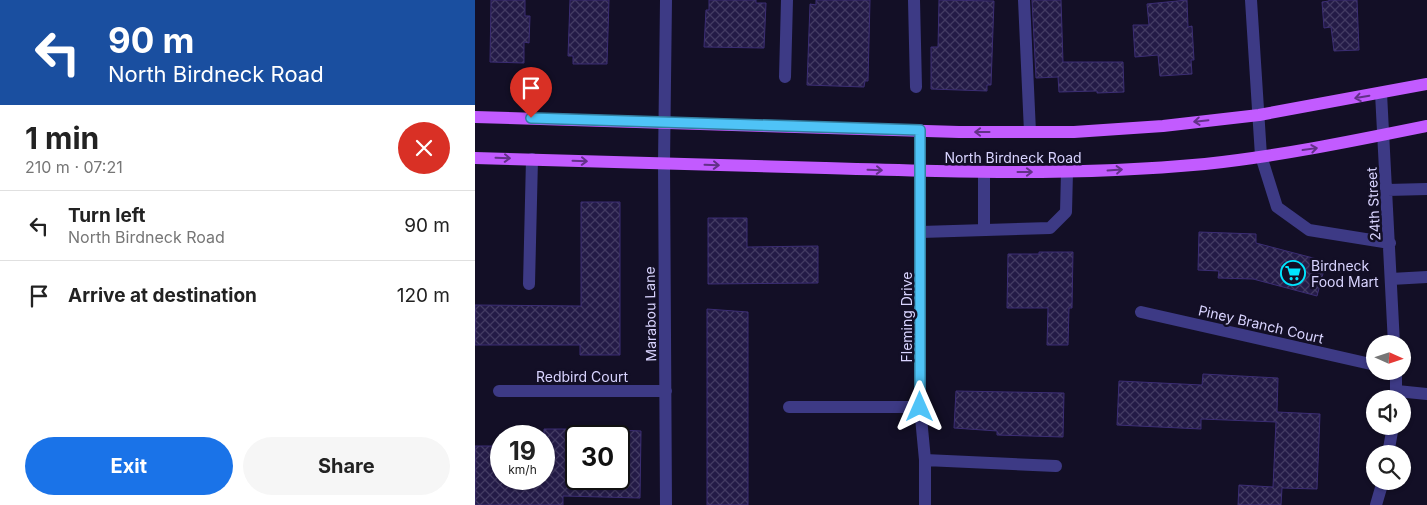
<!DOCTYPE html>
<meta charset="utf-8">
<style>
:root{--surface:#fff;--page:#f6f6f6;--text:#222;--muted:#767676;--line:#e0e0e0;--accent:#1a73e8}
body{margin:0;font-family:Inter,sans-serif;background:var(--page);color:var(--text);height:100vh;display:flex;flex-direction:column;font-size:19px;white-space:nowrap}
*{box-sizing:border-box;margin:0}
p{font-size:16px;color:var(--muted)}
.icon{flex:none;width:28px;height:28px;fill:none;stroke:currentColor;stroke-width:2;stroke-linecap:round;stroke-linejoin:round}
.map{position:relative;flex:1;overflow:hidden}
.details{display:flex;flex-direction:column;background:var(--surface);width:475px}
.details>*{flex:none}
.banner{background:#1a4fa0;color:#fff;overflow:hidden}
.needle{width:32px;rotate:93deg}
.tools{position:absolute;left:891px;top:335px;display:grid;gap:10px}
.tools a{display:grid;place-items:center;width:45px;height:45px;border-radius:50%;background:var(--surface);box-shadow:0 1px 4px #0004;font-size:25px}
.speed{position:absolute;left:15px;top:425px;display:flex;gap:10px;font-size:25px;font-weight:700;text-align:center}
.speed>*{display:grid;place-content:center;width:65px;height:65px;border-radius:50%;background:var(--surface);box-shadow:0 1px 4px #0004;line-height:1}
.speed small{font-size:12px;font-weight:400}
.speed .limit{border:2px solid #111;border-radius:8px;background:#fff;color:#111}
.pin{position:absolute;display:grid;place-items:center;width:42px;height:42px;color:#fff;margin:-51px -21px;border-radius:50% 50% 50% 0;rotate:-45deg;box-shadow:0 0 5px #0007}
.pin .icon{rotate:45deg}
.me{position:absolute;width:55px;margin:-28px;rotate:0deg;stroke-linejoin:round;filter:drop-shadow(0 0 4px #0008)}
.turn{display:flex;align-items:center;gap:18px;height:105px;padding:0 25px;font-size:22px}
.turn .icon{width:65px;height:65px;stroke-width:2.5}
.turn b{display:block;font-size:35px;line-height:42px}
.round{display:grid;place-items:center;flex:none;width:52px;height:52px;border-radius:26px;background:var(--page)}
.overview{display:flex;align-items:center;justify-content:space-between;height:85px;padding:0 25px}
h1{font-size:30px;font-weight:700;line-height:38px}
.button{display:flex;gap:10px;margin-top:auto;padding:10px 25px}
.button a{flex:1;height:58px;border-radius:30px;background:var(--accent);color:#fff;font-size:20px;font-weight:700;line-height:58px;text-align:center}
.button a+a{background:var(--page);color:var(--text)}
ul{padding:0;list-style:none}
li{display:flex;align-items:center;gap:15px;height:70px;padding:0 25px;border-top:1px solid var(--line)}
li div{flex:1}
li b{display:block;font-size:19px}
li em{font-style:normal}
main{display:flex;flex:1;min-height:0}
.map>svg:first-child{display:block}
</style>
<main>
<section class="details">
<div class="banner">
<div class="turn"><svg class="icon" aria-label="left" viewBox="0 0 24 24"><path d="M17 20v-9H6M10 6l-5 5 5 5"/></svg><div><b>90 m</b>North Birdneck Road</div></div>
</div>
<div class="overview"><div><h1>1 min</h1><p>210 m · 07:21</p></div><a class="round" style="background:#d93025;color:#fff"><svg class="icon" aria-label="close" viewBox="0 0 24 24"><path d="M6 6l12 12M18 6L6 18"/></svg></a></div>
<ul>
<li><svg class="icon" aria-label="left" viewBox="0 0 24 24"><path d="M17 20v-9H6M10 6l-5 5 5 5"/></svg><div><b>Turn left</b><p>North Birdneck Road</p></div><em>90 m</em></li>
<li><svg class="icon" aria-label="arrive" viewBox="0 0 24 24"><path d="M6 21V4h12l-3 4 3 4H6"/></svg><div><b>Arrive at destination</b></div><em>120 m</em></li>
</ul>
<div class="button"><a>Exit</a><a>Share</a></div>
</section>
<div class="map">
<svg width="952" height="505" viewBox="0 0 952 505">
<defs>
<pattern id="building-cross-hatch" width="8" height="8" patternUnits="userSpaceOnUse" patternTransform="scale(1.25)"><rect width="8" height="8" fill="#241b47"/><path d="M0 0l8 8M0 8l8-8" fill="none" stroke="#433b63"/></pattern>
</defs>
<rect width="100%" height="100%" fill="#130f26"/>
<path fill="url(#building-cross-hatch)" stroke="#3b2d73" d="M16 0H50V16H55L54 43 49 42V63L15 62Z
M95 0H134L132 64H98V56H93Z
M234 0H281V3H291L289 48 229 47 231 10H234Z
M341 0H395L393 81H390L389 87 332 85 335 4 341 5Z
M464 0 519 1 516 85H512V91L456 89V47H463Z
M557 0H586L588 62H648L649 92 622 93V91L584 92 583 77 561 78Z
M712 0 713 27 717 26 719 60H716L717 74 685 76 683 55 660 57 658 25H674L672 4Z
M854 0H882L884 50 859 51 856 27 849 28 847 2 854 1Z
M106 202H145V355H105V345H0V305L106 306Z
M233 218H272V247L343 246V283L233 284Z
M724 232 781 234V243L842 259 840 263 850 266 842 296 778 279 743 278 744 271 723 270Z
M564 252H598L597 308H594L593 345H572L573 308H532L533 254H564Z
M232 309 273 312V505H232Z
M728 374 803 378 802 412 845 414 842 489 807 488 806 505H763L764 485 798 487 801 422 726 419V429L642 425 644 381 727 385Z
M481 391 589 393 588 437 522 435V431L479 428Z
M69 429H101V479H144V430L166 431 165 498 88 496V505H0V446H26V479H69Z"/>
<g fill="none" stroke-linecap="round" stroke-linejoin="round">
<path stroke="#3d3a85" stroke-width="12" d="M439 0 441 87
M549 0 555 132
M776 0 786 156 802 207 834 230 915 243
M310 77 312 0
M906 93 919 344
M445 130V407L450 460V505
M509 173V230
M912 190 952 189
M446 232 575 228 591 212 592 172
M916 279 952 277
M54 284 57 159
M666 312 900 365
M921 371V399
M24 391H191
M922 391 952 394
M314 407H445
M913 454 918 426
M450 460 581 466
M191 505 189 163 191 0
M901 505 908 481"/>
<path stroke="#c25bff" stroke-width="12" d="M0 117 484 132H599L688 126 784 115 952 84
M0 158C117 161 234 165 350 168 477 172 603 176 730 164 805 156 878 141 952 126"/>
</g>
<defs><path id="oneway-shaft" d="M-6 0H5M1.5-3L5.5 0L1.5 3" fill="none" stroke-width="1.6" stroke-linecap="round" stroke-linejoin="round" transform="scale(1.25)"/></defs>
<g stroke="#623188">
<use href="#oneway-shaft" transform="translate(887 97) rotate(170)"/>
<use href="#oneway-shaft" transform="translate(726 121) rotate(174)"/>
<use href="#oneway-shaft" transform="translate(507 132) rotate(-180)"/>
<use href="#oneway-shaft" transform="translate(835 149) rotate(-8)"/>
<use href="#oneway-shaft" transform="translate(28 158) rotate(2)"/>
<use href="#oneway-shaft" transform="translate(105 161) rotate(2)"/>
<use href="#oneway-shaft" transform="translate(237 165) rotate(2)"/>
<use href="#oneway-shaft" transform="translate(400 170) rotate(2)"/>
<use href="#oneway-shaft" transform="translate(640 170) rotate(-4)"/>
<use href="#oneway-shaft" transform="translate(550 172)"/>
</g>
<g fill="none" stroke-linecap="round" stroke-linejoin="round">
<defs>
<path id="route" d="M56 118 445 130V407"/>
</defs>
<use href="#route" stroke="#337fa1" stroke-width="12"/>
<use href="#route" stroke="#4fc3f7" stroke-width="9"/>
</g>
<defs>
<symbol id="supermarket-ring" viewBox="-11 -11 22 22"><circle r="9.5" fill="#130f26" stroke="#00e5ff" stroke-width="1.5"/><path d="M-6-5.5h2.5l.6 2H6L4.5 2H-2.5L-4.4-4H-6ZM-1.5 3.2a1.3 1.3 0 1 0 .1 0ZM3 3.2a1.3 1.3 0 1 0 .1 0Z" fill="#00e5ff"/></symbol>
</defs>
<g fill-rule="evenodd">
<use href="#supermarket-ring" x="804" y="259" width="28" height="28"/>
</g>
<g text-anchor="middle" dominant-baseline="central" stroke-width="5" stroke-linejoin="round" paint-order="stroke">
<g font-size="14" fill="#d9d4ff" stroke="#130f26">
<text x="538" y="157">North Birdneck Road</text>
<text transform="translate(898 204) rotate(-93)">24th Street</text>
<text transform="translate(175 314) rotate(-91)">Marabou Lane</text>
<text transform="translate(431 317) rotate(-90)">Fleming Drive</text>
<text transform="translate(786 324) rotate(13)">Piney Branch Court</text>
<text x="107" y="376">Redbird Court</text>
</g>
<g font-size="14" fill="#d9d4ff" stroke="#130f26" text-anchor="start">
<text x="836" y="265">Birdneck<tspan x="836" dy="16">Food Mart</tspan></text>
</g>
</g>
</svg>
<div class="tools">
<a><svg class="needle" viewBox="-14 -14 28 28"><path d="M0-13l5 13h-10z" fill="#e53935"/><path d="M0 13l5-13h-10z" fill="#767676"/></svg></a>
<a><svg class="icon" aria-label="sound" viewBox="0 0 24 24"><path d="M4 9h4l5-4v14l-5-4H4zM17 9q2 3 0 6"/></svg></a>
<a><svg class="icon" aria-label="search" viewBox="0 0 24 24"><circle cx="10" cy="10" r="6"/><path d="M15 15l6 6"/></svg></a>
</div>
<div class="speed"><div>19<small>km/h</small></div><div class="limit">30</div></div>
<div class="pin" style="left:56px;top:118px;background:#d93025"><svg class="icon" aria-label="arrive" viewBox="0 0 24 24"><path d="M6 21V4h12l-3 4 3 4H6"/></svg></div>
<svg class="me" style="left:445px;top:407px" viewBox="-20 -20 40 40"><path d="M0-17L14 15 0 8-14 15z" fill="#4fc3f7" stroke="#fff" stroke-width="4"/></svg>
</div>
</main>
